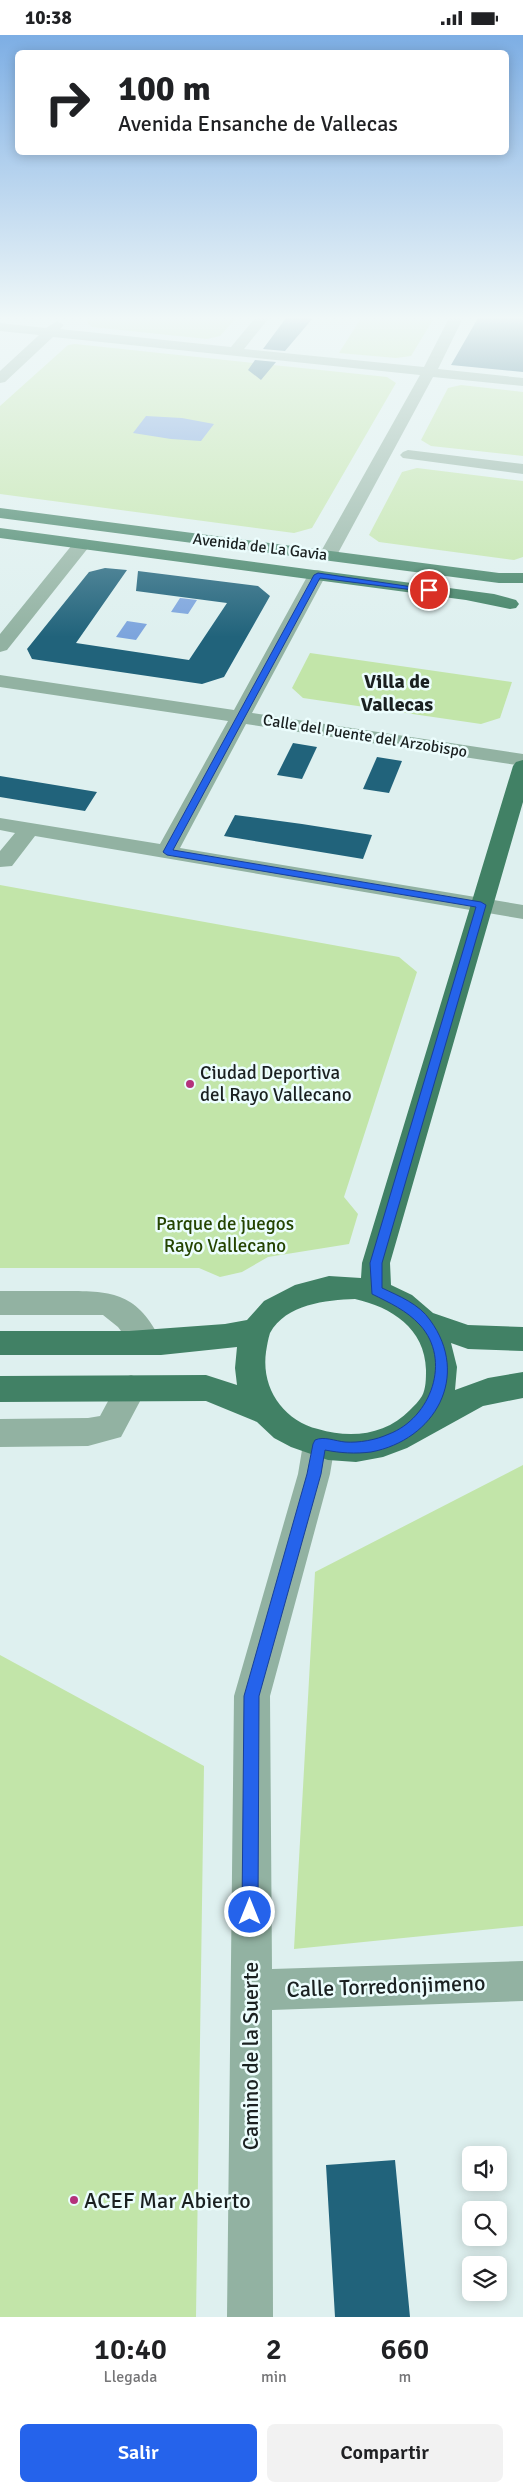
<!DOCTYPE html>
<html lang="es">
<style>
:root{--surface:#fff;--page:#f2f2f2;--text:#202124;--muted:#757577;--accent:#2563eb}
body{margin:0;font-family:Signika,sans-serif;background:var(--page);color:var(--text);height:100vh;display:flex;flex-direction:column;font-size:19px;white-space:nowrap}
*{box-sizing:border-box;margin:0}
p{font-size:16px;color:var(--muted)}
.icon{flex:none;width:28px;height:28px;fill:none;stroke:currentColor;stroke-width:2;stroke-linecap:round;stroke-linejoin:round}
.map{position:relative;height:2282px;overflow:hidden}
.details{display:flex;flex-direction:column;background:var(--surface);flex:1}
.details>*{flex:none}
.top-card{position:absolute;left:15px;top:15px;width:494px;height:105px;border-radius:8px;box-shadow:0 2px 12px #0003;background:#fff;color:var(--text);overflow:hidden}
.controls{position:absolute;left:462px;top:2111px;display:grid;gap:10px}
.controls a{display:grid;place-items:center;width:45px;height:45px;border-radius:8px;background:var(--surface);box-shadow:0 2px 12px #0003;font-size:25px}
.pin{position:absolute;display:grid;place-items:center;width:42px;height:42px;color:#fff;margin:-21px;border:2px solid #fff;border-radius:50%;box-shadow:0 1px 5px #0007}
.me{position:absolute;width:55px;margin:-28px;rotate:0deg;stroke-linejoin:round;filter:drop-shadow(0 0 4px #0008)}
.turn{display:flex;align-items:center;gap:18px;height:105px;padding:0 20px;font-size:22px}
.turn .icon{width:65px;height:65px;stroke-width:2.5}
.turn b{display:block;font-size:35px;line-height:42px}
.eta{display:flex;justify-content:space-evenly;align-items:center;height:85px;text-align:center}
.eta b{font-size:30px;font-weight:600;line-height:35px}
.action{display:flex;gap:10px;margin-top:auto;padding:10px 20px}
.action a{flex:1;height:58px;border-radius:8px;background:var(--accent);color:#fff;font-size:20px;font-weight:600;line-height:58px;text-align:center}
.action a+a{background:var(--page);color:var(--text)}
.status{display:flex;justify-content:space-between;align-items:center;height:35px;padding:0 25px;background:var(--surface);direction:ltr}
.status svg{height:14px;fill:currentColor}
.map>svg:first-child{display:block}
</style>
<div class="status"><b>10:38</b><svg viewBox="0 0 49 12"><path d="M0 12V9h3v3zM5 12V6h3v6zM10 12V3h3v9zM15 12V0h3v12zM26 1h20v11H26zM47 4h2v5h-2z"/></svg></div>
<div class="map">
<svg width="523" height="2282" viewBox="0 0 523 2282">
<rect width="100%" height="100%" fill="#def0ef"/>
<path fill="#c2e5a9" d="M91 283H236L220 301 207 304 92 292 87 287Z
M361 283H434L411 321 396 323 339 318Z
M75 309 387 342 396 348 312 493 294 498 0 459V371L68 310Z
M461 350 523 357V421L431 411 421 405 448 353Z
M417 433 523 446V522L514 525 379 507 369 500 402 437Z
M310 618 512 647 500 683 481 689 303 663 292 653Z
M0 850 399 922 417 937 344 1162 358 1179 349 1209 268 1222 242 1237 220 1242 199 1233H0Z
M523 1430V1891L294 1914 315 1537Z
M0 1620 204 1731 196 2282H0Z"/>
<path fill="#7ca4dd" d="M146 381 182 383 214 389 201 406 171 404 133 398Z
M180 563 197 565 188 579 171 577Z
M127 586 147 589 136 605 116 602Z"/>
<path fill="#21637b" d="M286 283H313L285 316 263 314Z
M478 283H523V337L451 330Z
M255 325 276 327 261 345 248 335Z
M105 533 127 535 76 608 189 625 227 568 136 556 138 536 258 551 270 561 224 642 202 649 32 624 27 614 89 537Z
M293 708 317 712 302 744 277 740Z
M377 722 402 726 389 758 363 754Z
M0 741 61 751 97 757 85 776 0 762Z
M235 780 302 789 372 800 363 824 224 801Z
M395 2125 410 2282H335L326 2130Z"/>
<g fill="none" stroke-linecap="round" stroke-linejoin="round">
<path fill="#92b2a2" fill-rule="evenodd" d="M255 283H269L244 314 424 332 449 283H463L438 334 523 343V351L433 342 337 520 334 524H322L319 520 420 340 53 302 5 347 0 348V336L39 300 0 296V288L46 293 57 286 64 290 60 294 231 312Z
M408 415 523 429V439L403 423 400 420 403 417Z
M82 504 88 505 90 509 88 513 7 615 0 617V599L76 505Z
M317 535 323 536 326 540 252 678 523 719V731L246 689 180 813 523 870V884L35 801 12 831 0 832V816L15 798 0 795V783L160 809 228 686 0 652V640L234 675 308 540 311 536Z
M0 1256C22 1256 44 1256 65 1256 115 1256 137 1258 162 1307L158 1316 147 1319 136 1316 118 1292 103 1280H0Z
M131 1340 142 1344 147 1353 121 1402 88 1411 0 1412V1384L88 1383 100 1381 120 1344Z
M319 1395 330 1399 335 1409 330 1439 270 1661 272 1934 523 1926V1966L272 1975 273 2282H227L234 1661 298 1439 303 1409 308 1399Z"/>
<path fill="#418165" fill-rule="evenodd" d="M0 473 499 538H523V548H499L0 483Z
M0 493 494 559 516 565 519 569 516 573 510 574 466 565 0 503Z
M523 725V767L390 1228 391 1250 412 1260 433 1278 468 1290 523 1292V1316L468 1314 451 1308 457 1332 455 1355 488 1343 523 1337V1363L483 1371 407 1413 383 1422 356 1427 328 1425 291 1412 274 1403 257 1387 206 1366 0 1367V1341L206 1340 237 1350 235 1333 237 1312 161 1320H0V1296H129L225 1289 247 1285 264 1266 295 1250 329 1241 361 1243 362 1228 513 731 516 727ZM355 1264C391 1272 425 1293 426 1335 426 1343 426 1354 422 1361 419 1366 414 1371 410 1375 386 1400 351 1404 318 1394 283 1385 261 1353 266 1317 267 1311 268 1304 270 1298 286 1269 326 1265 355 1264Z"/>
</g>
<linearGradient id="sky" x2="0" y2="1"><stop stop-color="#7daee4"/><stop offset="0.47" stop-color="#f0f8f8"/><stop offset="1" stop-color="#f0f8f8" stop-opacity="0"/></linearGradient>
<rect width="523" height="602" fill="url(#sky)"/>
<path fill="#2563eb" stroke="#184099" d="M318 538 433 555 429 557 320 543 173 815 481 867 486 870 382 1228V1253C399 1261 419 1269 430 1285 471 1341 435 1405 371 1417 355 1419 340 1418 325 1415L321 1439 259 1661 258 1877 256 1883 250 1885 244 1883 242 1877 244 1661 307 1439 313 1409 315 1405C324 1401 335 1406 345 1407 359 1408 376 1405 389 1399 431 1383 452 1325 420 1290 406 1275 390 1268 372 1259L370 1228 476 872 167 820 163 817 314 540Z"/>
<g fill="#b4327b" stroke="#ecfdfd" stroke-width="2">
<circle cx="190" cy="1049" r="5"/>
<circle cx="74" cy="2165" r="5"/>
</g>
<g text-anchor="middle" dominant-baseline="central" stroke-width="5" stroke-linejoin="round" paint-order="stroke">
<g font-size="16" fill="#1a2020" stroke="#ecfdfd">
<text transform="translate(260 512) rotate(7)">Avenida de La Gavia</text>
<text transform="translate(365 701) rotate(9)">Calle del Puente del Arzobispo</text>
</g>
<g font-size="19" fill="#1a2020" stroke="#ecfdfd" text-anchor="start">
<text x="200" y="1038">Ciudad Deportiva<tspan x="200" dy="22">del Rayo Vallecano</tspan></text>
</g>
<g font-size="19" fill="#244400" stroke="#ecfdfd">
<text x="225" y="1189">Parque de juegos<tspan x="225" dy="22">Rayo Vallecano</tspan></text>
</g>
<g font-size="20" font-weight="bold" fill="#1a2020" stroke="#ecfdfd">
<text x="397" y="646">Villa de<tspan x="397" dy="23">Vallecas</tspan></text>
</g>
<g font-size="22" fill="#1a2020" stroke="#ecfdfd">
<text transform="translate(386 1951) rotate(-2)">Calle Torredonjimeno</text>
<text transform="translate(250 2021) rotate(-90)">Camino de la Suerte</text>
</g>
<g font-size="22" fill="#1a2020" stroke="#ecfdfd" text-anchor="start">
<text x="84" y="2165">ACEF Mar Abierto</text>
</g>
</g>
</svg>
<div class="controls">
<a><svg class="icon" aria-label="sound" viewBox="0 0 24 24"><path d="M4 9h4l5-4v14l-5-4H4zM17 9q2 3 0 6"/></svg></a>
<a><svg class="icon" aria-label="search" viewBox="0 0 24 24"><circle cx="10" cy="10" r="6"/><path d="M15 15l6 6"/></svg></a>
<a><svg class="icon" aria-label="layers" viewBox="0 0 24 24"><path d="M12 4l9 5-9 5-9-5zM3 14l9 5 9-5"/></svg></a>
</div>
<div class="pin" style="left:429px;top:555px;background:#d93025"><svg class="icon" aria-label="arrive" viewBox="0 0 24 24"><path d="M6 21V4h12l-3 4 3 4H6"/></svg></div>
<svg class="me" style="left:250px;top:1877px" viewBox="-20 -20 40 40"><circle r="17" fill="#2563eb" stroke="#fff" stroke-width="3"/><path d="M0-11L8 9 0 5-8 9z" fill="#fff"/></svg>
<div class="top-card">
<div class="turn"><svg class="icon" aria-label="right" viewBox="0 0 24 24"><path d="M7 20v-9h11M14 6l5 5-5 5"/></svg><div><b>100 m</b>Avenida Ensanche de Vallecas</div></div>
</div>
</div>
<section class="details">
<div class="eta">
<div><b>10:40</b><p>Llegada</p></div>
<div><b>2</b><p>min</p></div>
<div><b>660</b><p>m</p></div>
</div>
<div class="action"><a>Salir</a><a>Compartir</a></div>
</section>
